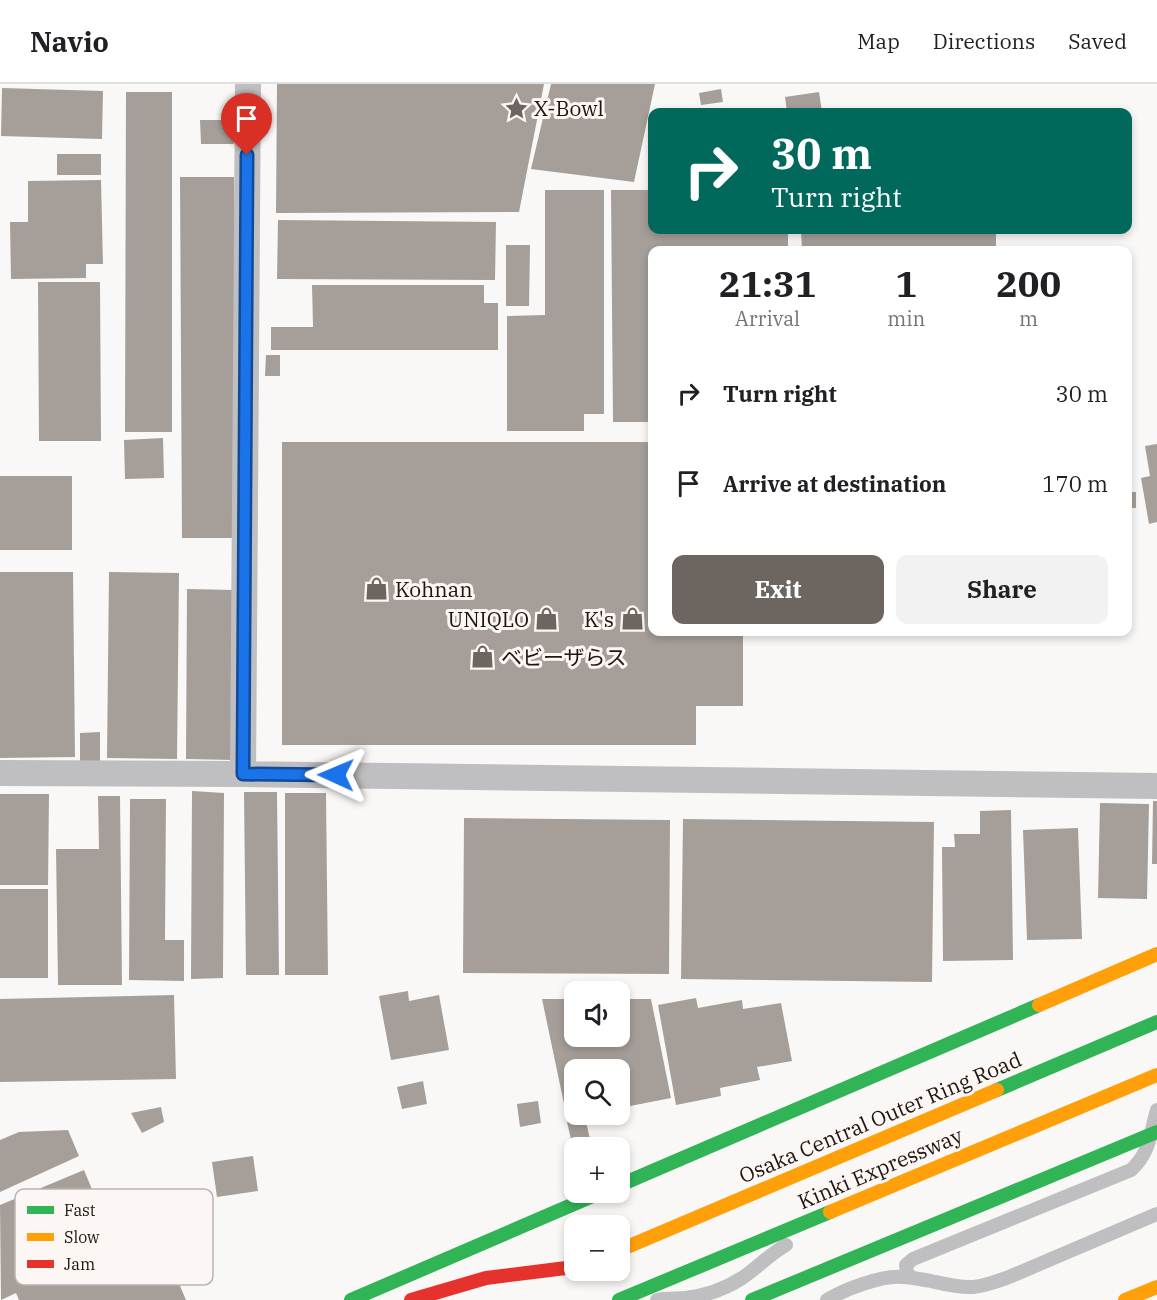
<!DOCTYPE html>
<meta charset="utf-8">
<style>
:root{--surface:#fff;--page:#f2f2f2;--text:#202124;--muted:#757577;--line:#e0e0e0;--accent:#6c6560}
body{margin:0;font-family:"IBM Plex Serif","Noto Sans JP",serif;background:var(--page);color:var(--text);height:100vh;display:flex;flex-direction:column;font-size:22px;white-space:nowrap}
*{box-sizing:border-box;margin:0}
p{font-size:20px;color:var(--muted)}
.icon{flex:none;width:33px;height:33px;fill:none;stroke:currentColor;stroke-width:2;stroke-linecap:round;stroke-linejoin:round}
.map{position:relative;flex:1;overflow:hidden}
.sheet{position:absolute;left:648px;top:162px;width:484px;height:390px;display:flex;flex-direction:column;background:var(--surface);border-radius:12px;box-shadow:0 3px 9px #0003}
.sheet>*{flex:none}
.banner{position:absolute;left:648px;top:24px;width:484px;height:126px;border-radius:12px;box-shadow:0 3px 9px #0003;background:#00695c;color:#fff;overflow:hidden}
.controls{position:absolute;left:564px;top:897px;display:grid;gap:12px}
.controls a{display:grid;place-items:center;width:66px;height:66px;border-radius:12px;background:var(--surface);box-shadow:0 3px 9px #0003;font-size:30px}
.pin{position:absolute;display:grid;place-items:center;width:51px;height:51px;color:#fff;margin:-62px -26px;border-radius:50% 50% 50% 0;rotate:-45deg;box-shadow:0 0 6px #0007}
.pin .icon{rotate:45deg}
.me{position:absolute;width:66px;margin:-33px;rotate:271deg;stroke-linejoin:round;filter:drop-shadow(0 0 4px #0008)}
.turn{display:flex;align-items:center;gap:21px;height:126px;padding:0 24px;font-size:27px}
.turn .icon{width:78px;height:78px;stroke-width:2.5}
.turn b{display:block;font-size:42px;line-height:51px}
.eta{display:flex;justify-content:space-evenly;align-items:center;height:102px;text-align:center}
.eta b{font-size:36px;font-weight:700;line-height:42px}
.action{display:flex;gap:12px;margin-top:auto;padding:12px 24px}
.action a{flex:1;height:69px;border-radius:12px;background:var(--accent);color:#fff;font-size:24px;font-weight:700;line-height:69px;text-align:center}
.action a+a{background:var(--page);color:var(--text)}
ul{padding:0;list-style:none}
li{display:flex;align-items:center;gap:18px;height:90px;padding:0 24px}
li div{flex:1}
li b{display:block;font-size:22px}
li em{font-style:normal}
header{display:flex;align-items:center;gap:36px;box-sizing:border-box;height:84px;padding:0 30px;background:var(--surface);border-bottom:2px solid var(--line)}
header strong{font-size:28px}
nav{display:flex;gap:33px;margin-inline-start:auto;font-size:21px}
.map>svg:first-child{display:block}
</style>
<header>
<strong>Navio</strong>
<nav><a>Map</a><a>Directions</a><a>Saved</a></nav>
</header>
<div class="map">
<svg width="1157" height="1216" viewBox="0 0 1157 1216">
<rect width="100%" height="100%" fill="#faf8f6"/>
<path fill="#a69e98" d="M277 0H544L519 128 276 129Z
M551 0H655L634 98 531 85Z
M2 4 103 7 102 55 1 52Z
M721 5 723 18 701 21 699 9Z
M126 8H172V348H125Z
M819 8 822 28H787L785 13Z
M200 36H233L234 60H201Z
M57 70H101V91H57Z
M180 93H234L237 454H182Z
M101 96 103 180H86V194L11 195 10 138H28V97Z
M545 106H604V330H584V347H507V232L545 231Z
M611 106H652V146H788V166H652V338H613Z
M278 136 496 138 495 196 277 195Z
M801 146H996V166H802Z
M506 161H530L529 222H506Z
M38 198H100L101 357H39Z
M312 201H484V219H498V266H271V243H313Z
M266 271H280V292H265Z
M163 354 164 394 125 395 124 356Z
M282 358H652V548H743V622H696V661H282Z
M1157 360V438L1149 440 1141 394 1150 392 1145 362Z
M0 392H72V466H0Z
M1128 408H1136V424H1128Z
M0 488H73L75 673 0 674Z
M109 488 179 489 177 675 107 674Z
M187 505 234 506 233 676 186 675Z
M100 648V678H80V649Z
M192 707 224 709 223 894 191 895Z
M244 708H277L279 891H246Z
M285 709H326L328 891H285Z
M0 710H49L48 801H0Z
M98 712H120L122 901H58L56 765H99Z
M130 715H166L165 856H184V897L129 896Z
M1153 717H1157V780H1152Z
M1100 719 1149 720 1147 815 1098 814Z
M1011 726 1013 876 943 877 942 763H955L954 750H980V727Z
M464 734 670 736 669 890 463 889Z
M683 735 934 738 932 898 681 895Z
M1078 744 1082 855 1027 856 1023 746Z
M0 805H48V894H0Z
M408 907 409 917 439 911 449 966 391 976 379 912Z
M174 911 176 995 0 998V915Z
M696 914 698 924 742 916 743 925 781 919 792 977 757 983 760 996 720 1004 721 1012 676 1021 658 921Z
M542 915H574V952H620V915H651L671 1014 620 1024V986H574V1030L580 1032 567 1034Z
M423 997 427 1020 402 1025 397 1003Z
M538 1017 541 1039 520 1043 517 1020Z
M161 1023 164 1038 142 1049 131 1029Z
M585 1034 592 1063 573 1064 567 1038Z
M68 1046 79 1072 0 1108V1056L19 1048Z
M253 1072 258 1107 217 1113 212 1078Z
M84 1086 126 1188 167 1171 186 1216H19L16 1209 1 1216 0 1121Z"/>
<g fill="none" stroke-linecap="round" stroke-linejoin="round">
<path stroke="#bfbec0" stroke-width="14" d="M912 1194 907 1189 906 1181 913 1175 1131 1086C1150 1069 1150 1050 1157 1026
M657 1216C666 1214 675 1215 685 1214 704 1212 725 1205 742 1194 757 1184 770 1170 786 1161
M827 1216C845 1205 882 1191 903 1193 912 1193 922 1196 931 1197 944 1200 959 1204 973 1203 985 1202 998 1197 1009 1193L1157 1130"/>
<path stroke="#bfbec0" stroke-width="26" d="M0 689 243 690 1157 702
M243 690 248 0"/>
<path stroke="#30b455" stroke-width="14" d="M997 1006 1157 938
M620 1101 1039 921
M351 1216 602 1108
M619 1216 830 1128"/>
<path stroke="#ff9f0a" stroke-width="14" d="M1039 921 1157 870
M830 1128 1157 991
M620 1166 997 1006
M1125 1216 1157 1203"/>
<path stroke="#e5322d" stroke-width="14" d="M411 1216 486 1194 574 1183"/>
<path stroke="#30b455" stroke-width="14" d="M752 1216 1157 1048"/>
</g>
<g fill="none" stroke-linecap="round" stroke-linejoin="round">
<defs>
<path id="route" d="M247 71 243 690 336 691"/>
</defs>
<use href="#route" stroke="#114b97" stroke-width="15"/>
<use href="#route" stroke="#1a73e8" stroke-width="10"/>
</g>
<defs>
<symbol id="sight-bare" viewBox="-9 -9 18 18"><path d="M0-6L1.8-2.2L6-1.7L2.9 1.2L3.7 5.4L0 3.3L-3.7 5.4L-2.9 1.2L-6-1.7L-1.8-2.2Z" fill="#6c6560" stroke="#fcf7f4" stroke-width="2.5" paint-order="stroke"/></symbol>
<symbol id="shop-bare" viewBox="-9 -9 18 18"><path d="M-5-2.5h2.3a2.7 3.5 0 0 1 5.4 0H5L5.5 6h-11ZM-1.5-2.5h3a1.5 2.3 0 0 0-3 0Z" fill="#6c6560" stroke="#fcf7f4" stroke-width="2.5" paint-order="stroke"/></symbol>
</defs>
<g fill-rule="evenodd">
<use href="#sight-bare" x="500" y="8" width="33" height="33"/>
<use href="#shop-bare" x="360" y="488" width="33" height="33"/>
<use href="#shop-bare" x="530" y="518" width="33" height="33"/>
<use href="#shop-bare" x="616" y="518" width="33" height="33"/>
<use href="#shop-bare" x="466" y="556" width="33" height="33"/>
</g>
<g text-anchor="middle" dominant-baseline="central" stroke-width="6" stroke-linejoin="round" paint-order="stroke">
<g font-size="21" fill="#1f1610" stroke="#fcf7f4" text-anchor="start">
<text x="534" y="24">X-Bowl</text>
<text x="395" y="505">Kohnan</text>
<text x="529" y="535" text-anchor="end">UNIQLO</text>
<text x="614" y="535" text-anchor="end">K's</text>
<text x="501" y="573">ベビーザらス</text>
</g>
<g font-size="21" fill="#1f1610" stroke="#fcf7f4">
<text transform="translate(880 1033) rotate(-23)">Osaka Central Outer Ring Road</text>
<text transform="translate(880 1084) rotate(-23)">Kinki Expressway</text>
</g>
</g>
<rect x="15" y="1105" width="198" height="96" rx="9" fill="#fcf7f4" stroke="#bab4b0" stroke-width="1.5"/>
<rect x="27" y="1122" width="27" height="8" fill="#30b455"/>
<rect x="27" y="1149" width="27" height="8" fill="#ff9f0a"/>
<rect x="27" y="1176" width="27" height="8" fill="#e5322d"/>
<g font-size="16" fill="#1f1610">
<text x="64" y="1132">Fast</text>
<text x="64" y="1159">Slow</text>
<text x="64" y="1186">Jam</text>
</g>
</svg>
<div class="controls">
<a><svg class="icon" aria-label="sound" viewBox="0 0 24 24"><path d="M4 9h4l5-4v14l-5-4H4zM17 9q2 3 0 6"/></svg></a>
<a><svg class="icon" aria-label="search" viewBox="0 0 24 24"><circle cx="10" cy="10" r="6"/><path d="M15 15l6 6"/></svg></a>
<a>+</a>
<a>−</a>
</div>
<div class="pin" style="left:247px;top:71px;background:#d93025"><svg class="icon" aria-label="arrive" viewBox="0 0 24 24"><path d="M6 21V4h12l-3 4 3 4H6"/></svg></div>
<svg class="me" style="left:336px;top:691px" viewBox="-20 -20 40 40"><path d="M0-17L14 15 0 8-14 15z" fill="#1a73e8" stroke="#fff" stroke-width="4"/></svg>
<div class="banner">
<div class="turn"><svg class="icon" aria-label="right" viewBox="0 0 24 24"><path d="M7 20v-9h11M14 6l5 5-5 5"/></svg><div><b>30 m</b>Turn right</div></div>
</div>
<section class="sheet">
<div class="eta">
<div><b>21:31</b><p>Arrival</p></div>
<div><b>1</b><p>min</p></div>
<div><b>200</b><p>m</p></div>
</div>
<ul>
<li><svg class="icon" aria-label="right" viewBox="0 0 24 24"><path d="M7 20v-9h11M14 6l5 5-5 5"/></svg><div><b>Turn right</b></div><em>30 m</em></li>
<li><svg class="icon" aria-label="arrive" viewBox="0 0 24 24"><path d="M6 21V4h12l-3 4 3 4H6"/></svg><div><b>Arrive at destination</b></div><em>170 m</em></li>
</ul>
<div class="action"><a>Exit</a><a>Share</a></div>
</section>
</div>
